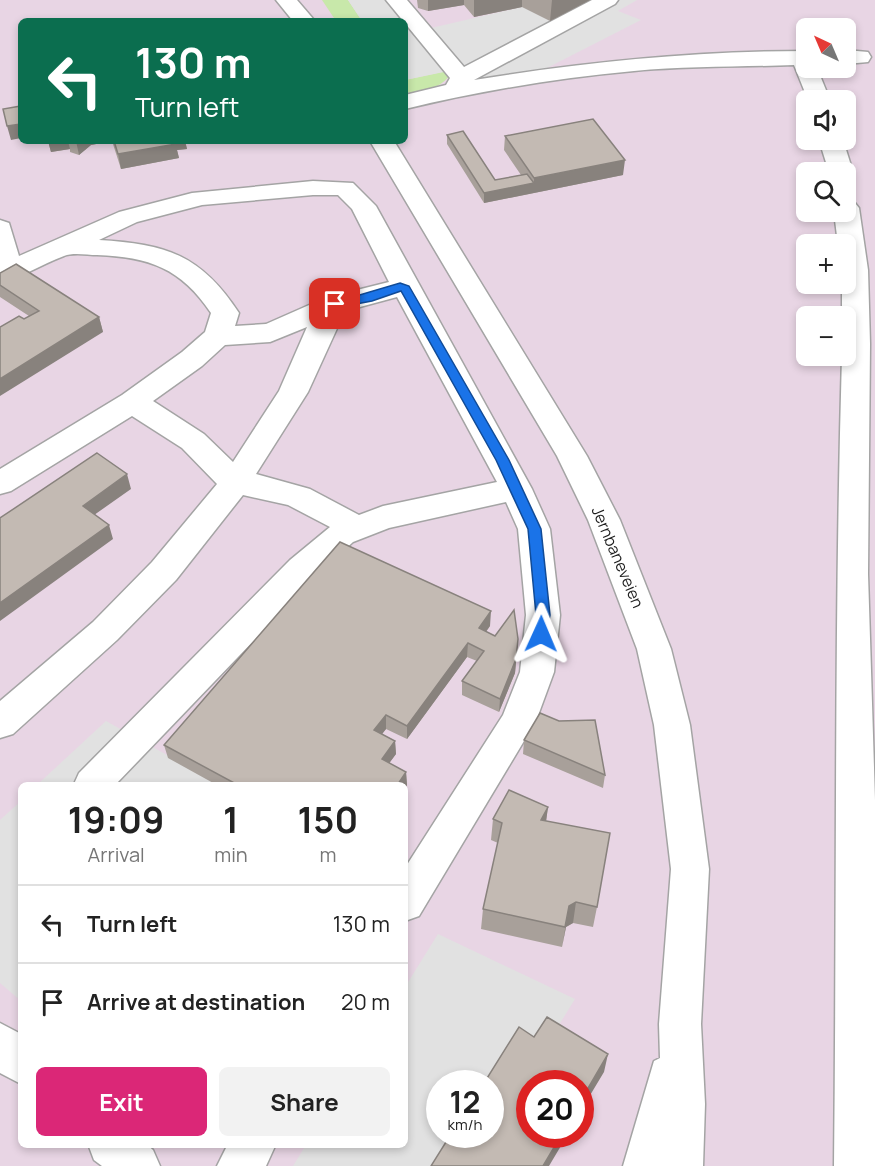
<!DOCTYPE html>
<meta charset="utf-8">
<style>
:root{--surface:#fff;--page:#f2f2f2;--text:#222;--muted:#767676;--line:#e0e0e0;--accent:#db2777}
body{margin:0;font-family:Manrope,sans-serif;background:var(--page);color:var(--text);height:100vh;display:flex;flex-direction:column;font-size:22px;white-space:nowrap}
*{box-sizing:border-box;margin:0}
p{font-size:20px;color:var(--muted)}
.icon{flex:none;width:33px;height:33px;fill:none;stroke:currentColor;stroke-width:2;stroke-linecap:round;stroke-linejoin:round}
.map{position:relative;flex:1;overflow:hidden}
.side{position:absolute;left:18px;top:782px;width:390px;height:366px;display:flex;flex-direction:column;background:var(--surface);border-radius:9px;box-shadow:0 3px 9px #0003}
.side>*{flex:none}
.banner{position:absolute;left:18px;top:18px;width:390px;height:126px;border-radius:9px;box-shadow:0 3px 9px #0003;background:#0b6e4f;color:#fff;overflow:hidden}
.needle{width:39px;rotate:316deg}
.controls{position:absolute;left:796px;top:18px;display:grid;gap:12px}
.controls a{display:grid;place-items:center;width:60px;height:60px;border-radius:9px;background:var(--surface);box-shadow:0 3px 9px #0003;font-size:30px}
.speed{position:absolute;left:426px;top:1070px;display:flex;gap:12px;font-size:30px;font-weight:700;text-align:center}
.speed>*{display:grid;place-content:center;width:78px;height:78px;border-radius:50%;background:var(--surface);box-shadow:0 3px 9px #0003;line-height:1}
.speed small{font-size:15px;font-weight:400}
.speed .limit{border:9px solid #d22;background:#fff;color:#111}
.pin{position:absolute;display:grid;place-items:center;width:51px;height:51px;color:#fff;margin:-26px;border-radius:12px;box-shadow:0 3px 9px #0006}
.me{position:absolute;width:66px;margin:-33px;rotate:1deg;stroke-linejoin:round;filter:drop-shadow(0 0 4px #0008)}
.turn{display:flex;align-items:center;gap:21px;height:126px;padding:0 18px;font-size:27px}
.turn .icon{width:78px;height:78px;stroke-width:2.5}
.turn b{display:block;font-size:42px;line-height:51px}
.eta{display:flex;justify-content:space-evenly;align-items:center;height:102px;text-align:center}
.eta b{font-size:36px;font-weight:700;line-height:42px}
.button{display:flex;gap:12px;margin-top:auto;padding:12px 18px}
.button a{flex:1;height:69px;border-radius:9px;background:var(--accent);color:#fff;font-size:24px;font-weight:700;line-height:69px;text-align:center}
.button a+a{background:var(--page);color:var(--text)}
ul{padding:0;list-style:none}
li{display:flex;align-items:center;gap:18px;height:78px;padding:0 18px;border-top:2px solid var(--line)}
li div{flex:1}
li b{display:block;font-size:22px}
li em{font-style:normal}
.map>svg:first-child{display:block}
</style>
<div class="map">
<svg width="875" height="1166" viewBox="0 0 875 1166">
<rect width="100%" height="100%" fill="#efebe3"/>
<path fill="#e8d5e4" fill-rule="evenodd" d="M0 0H875V1166H0ZM21 21H405V141H21ZM807 28H846V68H807ZM807 100H846V140H807ZM807 172H846V212H807ZM807 244H846V284H807ZM807 316H846V356H807ZM21 784H405V1144H21ZM440 1083H490V1134H440ZM530 1083H580V1134H530Z"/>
<path fill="#c8e8aa" d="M322 0H348L362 21H336Z
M447 71 449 76C439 90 421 91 405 93V80Z"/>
<path fill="#e1e1e1" d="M348 0H408L431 28 522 7 589 0H637L618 11 641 20 543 70 484 78 463 68 405 80V21H362Z
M106 721 219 784H38Z
M21 801V1001L0 983V820Z
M438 934 575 999 536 1062 490 1083H440V1134H468L448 1166H293L306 1145 405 1144V987Z"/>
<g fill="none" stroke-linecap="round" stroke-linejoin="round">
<defs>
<path id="minor" d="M276 0H297L315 21H293Z
M386 0H407L464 67 592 0H618L615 4 474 80C585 62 695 51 807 51V68H817L830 100H808L794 65C741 67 687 66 634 71 557 78 480 91 405 109V95L446 85 450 78Z
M846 50 868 52 871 57 868 62 846 64Z
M819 140H843L853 172 850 177 846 178V172H829Z
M370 141H394L587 456 620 520 671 649 690 725 709 869 701 1024 705 1104 703 1166H623L654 1061 660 1058 659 1024 671 869 654 725 637 649 588 520 557 456Z
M313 181 353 183 376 206 532 489 550 529 560 615 554 672 536 721 419 916 405 921V868L503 715 520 672 526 615 518 529 506 502 389 528 353 542 314 578 116 784H74L79 773 290 560 330 527 288 505 243 495 176 580 117 640 13 734 0 738V701L93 622 152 562 217 484 182 448 132 416 11 491 0 494V469L122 395 182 352 205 332 211 313C181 268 149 257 97 255 87 255 73 252 64 256 42 264 23 277 0 283V220L9 223 19 256 119 212 192 193ZM313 195H338L352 209 389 282 325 298 266 324 235 326 239 313C201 255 167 244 99 240L137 222 202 205ZM397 297 497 482 383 506 359 515 310 489 256 474 308 392 345 311ZM307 327 279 391 233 462 204 434 153 401 202 366 225 345 270 342Z
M846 200 855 203 859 208 868 270 870 344 868 574 875 800V1166H834C837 896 834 626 842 356H846V316H842V284H846V244H838L834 212H846Z
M0 1023 21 1034V1084L0 1073Z
M88 1144H146L153 1150 160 1166H102L94 1160Z
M228 1144H276L266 1166H217Z"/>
</defs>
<use href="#minor" stroke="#a4a4a4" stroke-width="3"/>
<use href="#minor" fill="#fff" fill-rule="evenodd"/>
</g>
<path fill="#a8a09a" d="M417 0H590L550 21 522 7 474 17 464 5 428 11 418 8Z
M447 135 495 180 521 175 504 150 505 136 623 175 484 203 447 144Z
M48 141H185L187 149 177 150 179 158 121 169 112 141 91 145 79 155 70 152V149L51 152Z
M0 273 99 317 103 332 24 319 29 316 0 297Z
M490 626 486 632 517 653 515 673 499 712 462 695V681L477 661 467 657 407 739 386 729 382 734 395 741 396 754 389 763 406 772 407 785 405 788V784H215L168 758 164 745Z
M524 740 605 775 603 788 523 754Z
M548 807 546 821 597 907 593 927 573 923 566 927 562 947 481 929 483 909 498 843 491 840 493 819Z"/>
<path fill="#88827d" d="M428 0H464V5L428 11Z
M474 0H522V7L474 17Z
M552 0H590L550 21Z
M21 124V138L11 140 7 126Z
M48 141H68L70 149 51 152Z
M76 141H112L91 145 79 155Z
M174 141H185L187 149 177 150 179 158 121 169 118 154Z
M625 160 623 175 484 203V193L534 183V178Z
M99 317 103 332 0 396V379Z
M127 474 131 489 87 520 83 506Z
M109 525 113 539 0 621V603Z
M491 611 490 626 478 642 479 628Z
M518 639 515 673 499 712 500 699Z
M468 643 467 657 407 739V726Z
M386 715V729L375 743 374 730Z
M395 741 396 754 382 773V759Z
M406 772 407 785 405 788V784H398Z
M548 807 545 829 541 820Z
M576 902 573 923 566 927 562 947 569 906Z
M608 1054 604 1072 580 1112V1102Z
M562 1134H568L549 1166H543Z"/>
<path fill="#c3bab3" stroke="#88827d" stroke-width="1.5" d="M21 106V124L7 126 3 109Z
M593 119 625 160 534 178 505 136Z
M463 131 495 180 527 174 534 183 484 193 447 135Z
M114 141H175L176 144 118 154Z
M16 264 99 317 0 379V327L19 316 24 319 39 311 0 285V273Z
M97 453 127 474 83 506 109 525 0 603V518Z
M340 542 491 611 479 628 495 636 514 610 518 639 516 659 500 699 462 681 484 651 468 643 407 726 386 715 374 730 395 741 382 759 406 772 398 784H236L164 745Z
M540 713 559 721 595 720 605 775 524 740Z
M509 790 548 807 541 820 610 833 597 907 576 902 569 906 565 927 483 909 502 823 493 819Z
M547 1017 608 1054 580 1102V1083H530V1134H562L543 1166H431L451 1134H490V1083H484L519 1027 534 1037Z"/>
<path fill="#1a73e8" stroke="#114b97" stroke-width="1.5" d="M400 283 409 286 509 460 541 529 550 615 546 638 541 640 534 634 536 615 528 529 496 460 401 291 372 301 335 308 329 304Z"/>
<g text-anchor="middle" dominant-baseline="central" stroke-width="4.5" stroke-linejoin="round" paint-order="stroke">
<g font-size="16" fill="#1d1d1d" stroke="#fff">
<text transform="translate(618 557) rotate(67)">Jernbaneveien</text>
</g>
</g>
</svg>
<div class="controls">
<a><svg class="needle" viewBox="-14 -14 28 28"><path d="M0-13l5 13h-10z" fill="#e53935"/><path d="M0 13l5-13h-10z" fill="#767676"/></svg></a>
<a><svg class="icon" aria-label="sound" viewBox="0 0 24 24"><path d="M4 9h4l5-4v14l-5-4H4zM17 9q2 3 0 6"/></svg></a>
<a><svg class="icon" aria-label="search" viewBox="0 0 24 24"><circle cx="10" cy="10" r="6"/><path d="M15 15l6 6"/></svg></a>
<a>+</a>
<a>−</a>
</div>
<div class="speed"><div>12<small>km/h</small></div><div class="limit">20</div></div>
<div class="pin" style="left:335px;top:304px;background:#d93025"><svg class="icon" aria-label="arrive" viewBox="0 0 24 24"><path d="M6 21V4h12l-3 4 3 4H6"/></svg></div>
<svg class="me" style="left:541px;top:634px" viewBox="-20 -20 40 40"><path d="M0-17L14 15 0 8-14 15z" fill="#1a73e8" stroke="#fff" stroke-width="4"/></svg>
<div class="banner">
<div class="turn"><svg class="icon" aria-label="left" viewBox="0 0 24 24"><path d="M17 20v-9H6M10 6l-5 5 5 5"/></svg><div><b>130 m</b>Turn left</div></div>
</div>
<section class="side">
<div class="eta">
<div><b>19:09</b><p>Arrival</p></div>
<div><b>1</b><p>min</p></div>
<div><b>150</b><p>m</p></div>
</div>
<ul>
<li><svg class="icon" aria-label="left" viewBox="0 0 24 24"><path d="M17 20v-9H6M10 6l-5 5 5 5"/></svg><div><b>Turn left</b></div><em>130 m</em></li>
<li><svg class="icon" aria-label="arrive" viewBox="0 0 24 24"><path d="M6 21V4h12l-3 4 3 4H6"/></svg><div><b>Arrive at destination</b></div><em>20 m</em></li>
</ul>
<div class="button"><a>Exit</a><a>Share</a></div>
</section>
</div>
